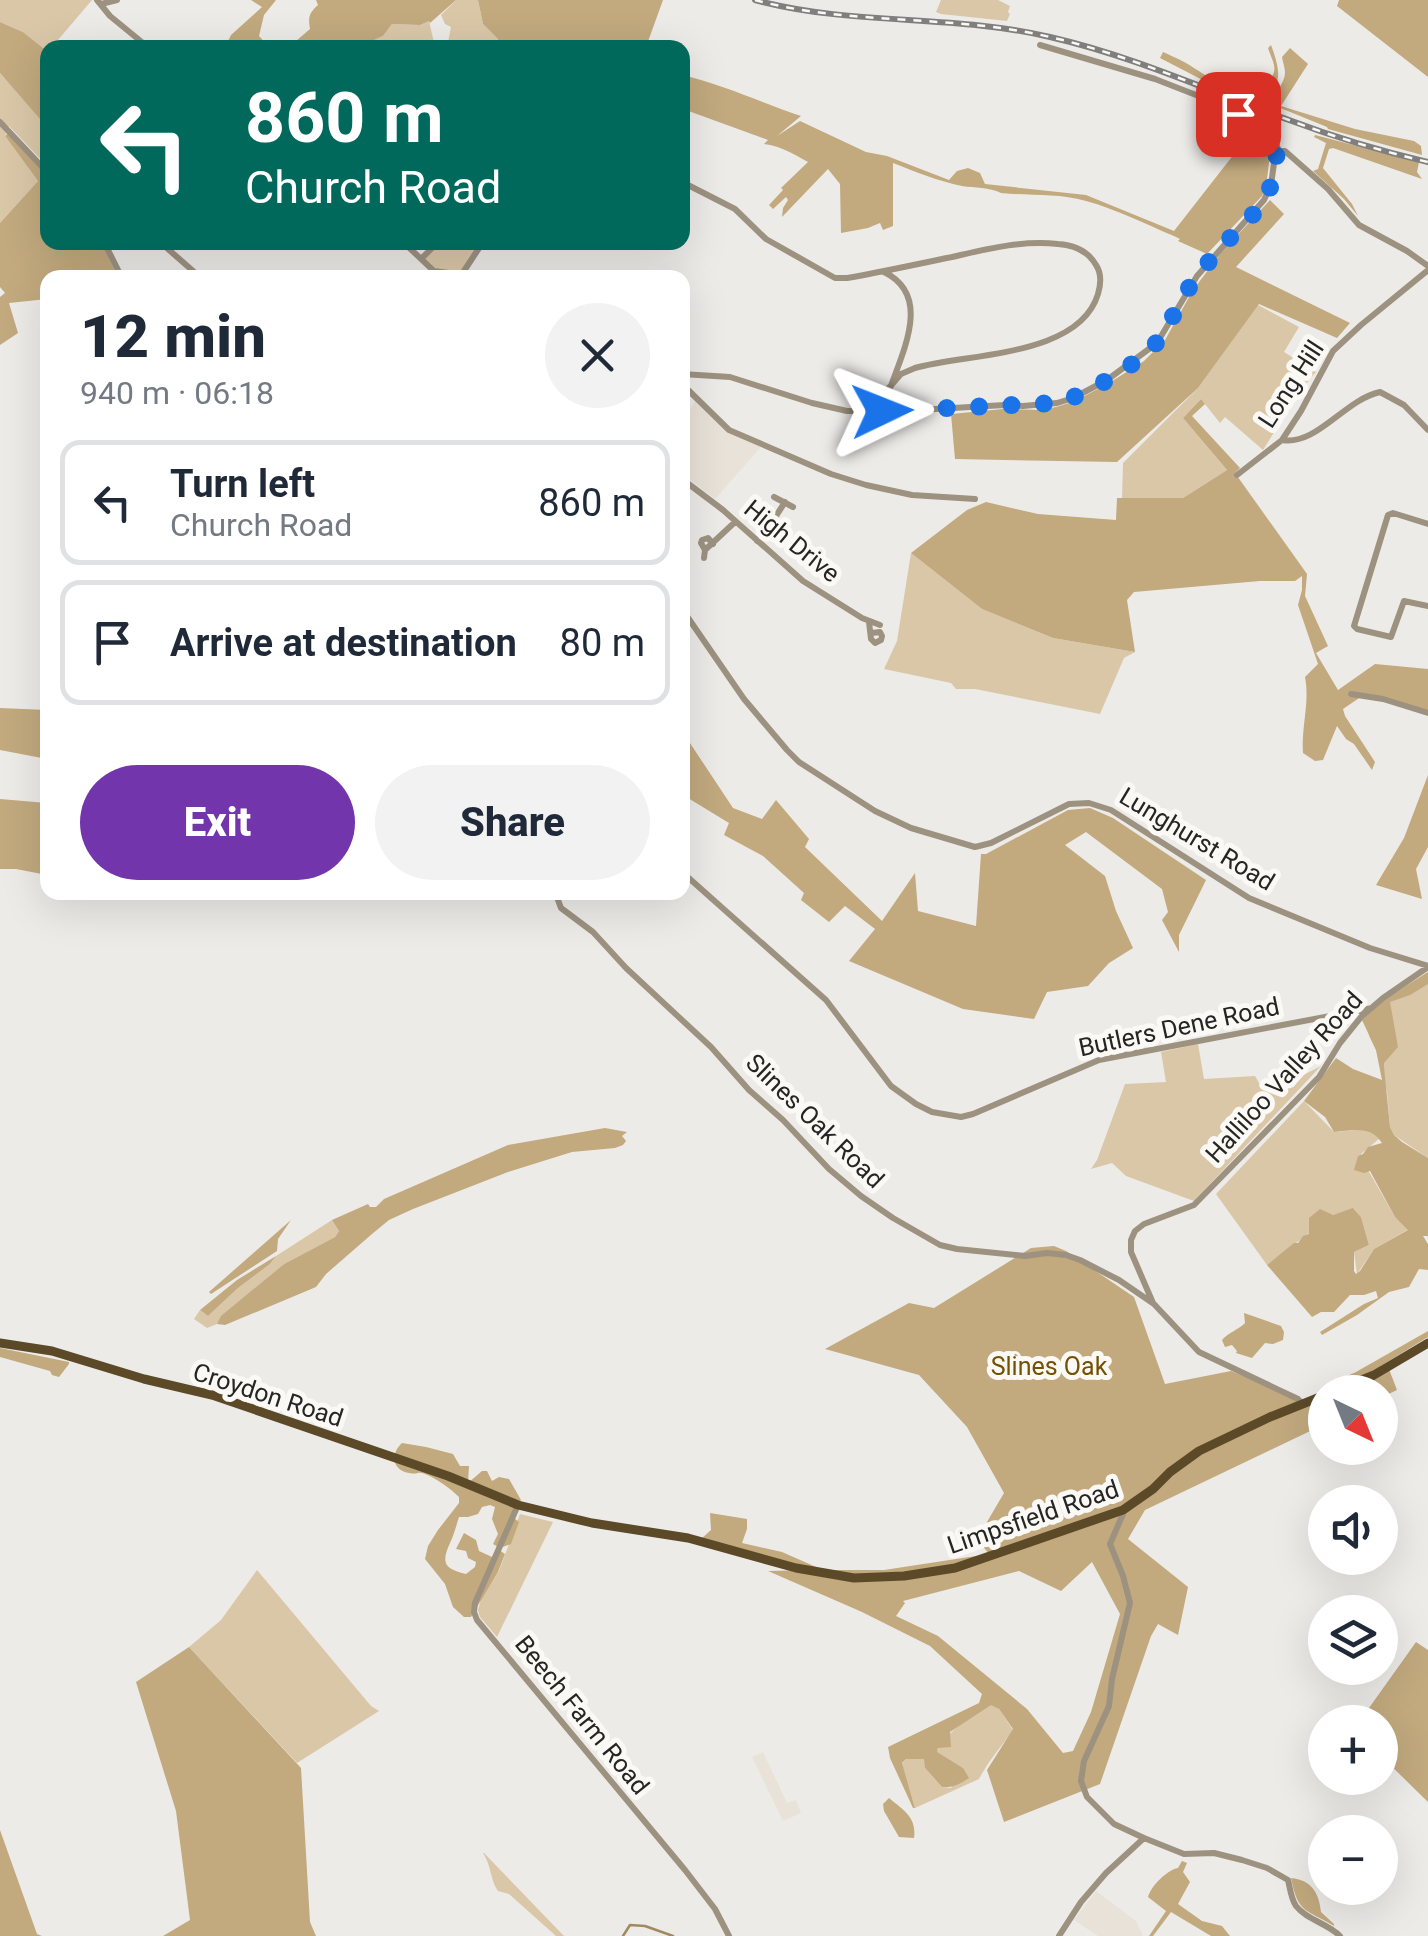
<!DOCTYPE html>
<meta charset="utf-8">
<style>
:root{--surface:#fff;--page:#f2f2f3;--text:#1f2937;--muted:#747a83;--line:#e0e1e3;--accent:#7235ab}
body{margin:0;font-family:Roboto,sans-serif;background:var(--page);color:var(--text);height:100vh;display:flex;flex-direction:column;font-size:38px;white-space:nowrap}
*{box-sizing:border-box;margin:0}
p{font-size:32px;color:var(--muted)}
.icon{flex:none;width:55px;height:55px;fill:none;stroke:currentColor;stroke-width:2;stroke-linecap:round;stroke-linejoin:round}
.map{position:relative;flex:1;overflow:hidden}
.details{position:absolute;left:40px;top:270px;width:650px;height:630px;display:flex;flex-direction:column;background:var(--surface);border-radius:20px;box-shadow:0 10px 40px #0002}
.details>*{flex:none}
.banner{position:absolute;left:40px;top:40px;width:650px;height:210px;border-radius:20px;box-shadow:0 10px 40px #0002;background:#00695c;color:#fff;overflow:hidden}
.needle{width:65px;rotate:137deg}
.tools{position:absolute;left:1308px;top:1375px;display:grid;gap:20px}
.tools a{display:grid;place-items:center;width:90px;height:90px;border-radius:50%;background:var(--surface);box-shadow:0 10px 40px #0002;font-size:50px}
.pin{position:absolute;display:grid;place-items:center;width:85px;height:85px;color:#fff;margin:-42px;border-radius:20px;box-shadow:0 5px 15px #0006}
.me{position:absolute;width:110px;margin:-55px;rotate:88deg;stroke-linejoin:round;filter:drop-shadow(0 0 8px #0008)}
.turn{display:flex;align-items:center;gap:35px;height:210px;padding:0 40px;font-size:45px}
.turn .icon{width:130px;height:130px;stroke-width:2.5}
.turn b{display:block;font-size:70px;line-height:85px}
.round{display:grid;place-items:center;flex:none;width:105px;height:105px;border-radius:52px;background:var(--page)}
.overview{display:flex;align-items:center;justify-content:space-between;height:170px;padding:0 40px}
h1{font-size:60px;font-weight:800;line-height:75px}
.button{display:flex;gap:20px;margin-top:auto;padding:20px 40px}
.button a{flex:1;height:115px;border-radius:60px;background:var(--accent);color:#fff;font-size:40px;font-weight:800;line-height:115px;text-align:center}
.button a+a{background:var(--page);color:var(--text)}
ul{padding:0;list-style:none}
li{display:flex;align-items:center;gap:30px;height:125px;margin:0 20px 15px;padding:0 20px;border:5px solid var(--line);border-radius:20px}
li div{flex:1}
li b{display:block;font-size:38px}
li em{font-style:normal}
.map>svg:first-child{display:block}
</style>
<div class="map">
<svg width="1428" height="1936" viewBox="0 0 1428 1936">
<rect width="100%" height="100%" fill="#edebe8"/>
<path fill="#e9e2d8" d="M695 401 727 432 761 447 715 499 683 474V433L687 431 684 419Z
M763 1752 787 1803 796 1800 801 1813 783 1821 752 1757Z
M1096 1891 1136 1921 1143 1936H1098L1074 1920Z"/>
<path fill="#dac7a8" d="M0 0H92L52 47 48 48 47 51 23 32 0 22Z
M456 0H478L483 24 498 39 494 47H447L451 27 445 24 441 15Z
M941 0H998L1010 6 1008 12 1010 14 1007 21 941 14 936 12Z
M429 21 435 47H368L366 43 383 36 392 24 420 25Z
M0 73 48 127 47 166 9 126 5 136 38 181 0 223Z
M440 243H481L460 273 437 269 424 258Z
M1258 305 1299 327 1284 352 1316 372 1305 385 1293 394 1295 399 1263 450 1225 417 1220 423 1201 399 1183 418 1227 470 1183 498H1122L1123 463 1198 388Z
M911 553 982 609 1053 638 1135 652 1124 658 1100 714 975 689H956L951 683 884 669 897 641Z
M1428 972V1158L1394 1135 1390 1127 1387 1092 1376 1050 1369 1036 1384 1000Z
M1198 1044 1204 1079 1255 1076 1262 1088 1276 1089 1321 1066 1194 1201 1126 1176 1112 1163 1091 1169 1097 1160 1125 1084 1166 1082 1161 1052Z
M1304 1101 1334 1132 1367 1129 1380 1138 1361 1154 1355 1169 1368 1170 1395 1217 1409 1229 1374 1249 1357 1274 1354 1252 1369 1245 1361 1217 1354 1209 1333 1215 1267 1265 1216 1194Z
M332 1220 339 1231 335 1237 284 1264 223 1315 217 1324 207 1328 194 1319 200 1310 208 1316 238 1288 270 1264 276 1256Z
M520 1514 553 1522 497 1637 480 1617 478 1610 481 1599 499 1571Z
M257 1570 371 1706 379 1711 297 1763 189 1647 221 1620Z
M991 1704 999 1709 1013 1730C1002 1746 988 1761 979 1779L915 1808 902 1764 906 1759H925V1768L942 1787 951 1788 963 1768 936 1753C948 1729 969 1719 991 1704Z
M483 1853H484L564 1936H556L509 1894 498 1891C490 1880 492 1867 483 1853Z"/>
<path fill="#c2a97e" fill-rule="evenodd" d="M251 0H276L264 15 259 36 269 47H252L248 45 225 47 231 35 262 7Z
M316 0H456L430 23 429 21 420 25 392 24 383 36 367 43 368 47H363L361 41 358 40 357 47H323L313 41 305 47H289L310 29C308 17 309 13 318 5Z
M478 0H663L646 47 494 48 498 39 483 24Z
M1339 0H1428V77L1337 6Z
M0 22 23 32 47 51V127L0 73Z
M1271 45C1277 61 1287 89 1262 94 1256 95 1251 96 1246 98L1218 88 1160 58 1163 52C1174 57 1184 61 1194 68 1209 77 1222 89 1240 89 1249 89 1256 85 1265 85 1280 70 1274 66 1268 48Z
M1290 48 1308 64 1281 106 1355 129 1414 141 1421 146 1422 155 1328 129 1327 127 1258 99C1271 98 1284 87 1285 73 1285 68 1283 63 1282 57Z
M682 75C722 84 762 103 801 116L777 136 800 121 866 152 887 156 949 180 957 171 968 168 980 173 985 184 1086 195 1174 231 1252 131 1260 138V141L1262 140 1271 147 1266 187 1262 196 1207 254 1178 241 1180 239 1174 236C1145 224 1116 209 1086 201 1057 193 1030 196 1001 193 989 187 975 188 962 186 938 181 916 172 893 163V226L883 230 880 223 868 228 841 233 840 184 828 169 782 217 783 208 788 200 786 197 773 209 769 205 783 190 781 188 808 162C793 154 781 146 764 144L768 140 683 109Z
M10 131 47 174 48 242 102 243 118 277 48 278 47 299 9 303 18 333 0 345V297L5 293 0 287V223L38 181 5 136Z
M1315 135 1419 162 1417 172 1422 179 1333 148 1329 149 1323 168 1352 204 1358 216 1344 199 1313 171 1318 169 1326 143 1314 137Z
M1270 200 1284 214 1236 267 1350 323 1337 338 1259 304 1198 388 1117 462 955 459 951 414 1003 409 1041 410 1056 407 1075 401 1109 383 1144 361 1165 340 1193 290 1221 253Z
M1201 399 1205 404 1192 416 1240 468 1235 473 1307 574 1305 596 1328 646 1316 653 1338 690 1375 664 1428 669V710L1365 694 1343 709 1345 716 1375 762 1372 770 1354 744 1346 739 1337 726 1323 760 1315 761 1303 753C1301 727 1310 703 1305 677L1318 664 1298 605 1302 590V576L1295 581H1260L1134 592 1127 600 1135 652 1053 638 982 609 911 553 967 510 986 502 1038 514 1116 520 1117 498H1183L1227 470 1183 418Z
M0 708 47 710V759L0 750Z
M682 731 733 808 762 819 776 800 809 839 805 847 882 921 915 873 918 911 976 926 981 854H986L1068 810 1090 808 1113 818 1206 880 1179 935V952L1162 920 1168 912 1162 889 1086 832 1065 845 1105 876 1116 911 1133 948 1109 963 1088 986 1047 992 1034 1019 963 1009 849 961 875 929 845 906 829 922 801 900 804 893 763 856 724 835 729 823 683 795V784L687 779 683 774Z
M1428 775V847L1416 869 1422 899 1376 885 1404 838Z
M0 799 47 803V875L16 869H0Z
M1428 972V984L1410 995 1390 1002 1398 1047 1384 1063V1067L1390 1127 1394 1135 1402 1142 1428 1158V1236H1423L1428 1244V1270L1419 1269 1409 1287 1389 1292 1357 1315 1322 1335 1320 1332 1364 1304 1378 1298 1376 1291 1364 1295H1350L1334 1312H1321L1312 1317 1267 1265 1294 1243H1298L1303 1236 1309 1234V1218L1320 1209 1333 1215 1353 1208 1361 1217 1369 1245 1354 1252V1271L1356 1274 1360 1271 1374 1249 1408 1230 1395 1217 1370 1171 1364 1173 1354 1170 1358 1156 1363 1154 1368 1147 1382 1143C1371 1126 1354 1130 1334 1132L1325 1117 1304 1101 1336 1058 1353 1069 1382 1080 1376 1050 1362 1020 1384 1000Z
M605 1128 627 1132 622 1136 626 1141 623 1145 615 1148 572 1152 508 1172 413 1209 389 1220 372 1234 326 1274 316 1287 225 1325 217 1324 221 1316 284 1264 335 1237 339 1231 332 1220 368 1204 370 1207H376L384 1199 508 1145Z
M291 1220 278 1239 277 1251 211 1294 209 1292Z
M1054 1246 1066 1251 1134 1297 1165 1384 1231 1371 1304 1401 1328 1390 1325 1386 1356 1372 1428 1331V1337L1379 1367 1387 1364 1397 1390 1380 1398V1392H1325V1424L1145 1510 1128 1539 1188 1587 1178 1635 1158 1624 1151 1636 1100 1784 1004 1822 987 1770 1013 1729 999 1709 991 1705 950 1732 951 1747 938 1748 937 1752 963 1768 969 1778C960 1784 953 1788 942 1787L925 1768 924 1759H906L902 1763 915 1808H913L890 1758 888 1747 979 1703 982 1694 930 1646 862 1612 768 1571 811 1570 701 1539 711 1530 710 1513 747 1519V1529L742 1543 782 1552 823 1570H884L989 1554 977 1539 1004 1493 967 1427 919 1375 825 1349 909 1303 934 1308 1031 1248ZM1092 1562 1120 1614 1091 1712 1073 1751 1063 1753 1027 1709 938 1636 896 1616 905 1603 903 1601 1019 1571 1061 1591Z
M276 1256 270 1264 238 1288 208 1316 200 1310 237 1280Z
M1244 1313 1281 1326 1284 1332 1283 1340 1273 1344 1265 1343 1252 1358 1236 1353 1237 1351 1232 1345 1225 1347 1222 1340C1229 1332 1238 1330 1245 1323Z
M0 1348 69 1362V1364L59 1377 52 1375 50 1371 0 1357Z
M402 1443 426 1447 453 1454 460 1466H469L468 1483 482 1471H487L492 1481 499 1477 509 1479 521 1500 515 1508 514 1518 519 1522 511 1544 500 1548 493 1544 498 1534 492 1519 495 1507 490 1505 482 1507 478 1514 468 1517H459C456 1526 454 1535 450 1543 441 1563 444 1569 466 1574L475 1567 476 1562 468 1558 466 1551 456 1549 464 1533 476 1540 479 1551 492 1557 499 1550 505 1554 498 1572 471 1617H464L453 1607 445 1584 425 1559 428 1546 438 1530 459 1503V1497C451 1489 436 1478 425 1474 415 1471 420 1475 409 1473 392 1470 390 1454 402 1443Z
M1416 1642 1428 1650V1802L1380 1755V1722H1359Z
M189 1647 301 1768 310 1922 316 1936H163L190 1920 176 1811 136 1682Z
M889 1798C903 1810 917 1817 914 1838L899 1837 884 1811 883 1804Z
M0 1830 37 1934 42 1936H0Z
M1182 1861 1187 1863 1183 1872 1190 1882 1178 1904 1202 1921 1222 1926 1230 1936H1211L1171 1912 1153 1936H1149L1166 1911 1148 1897C1151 1886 1167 1870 1178 1868Z
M1291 1878C1311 1880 1319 1892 1321 1912L1334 1924V1926C1306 1909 1298 1914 1291 1878Z"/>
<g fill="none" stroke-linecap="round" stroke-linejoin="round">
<path stroke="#a18960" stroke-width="2.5" d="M623 1936 630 1925 645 1926 673 1936"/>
<path stroke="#9d9280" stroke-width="6" d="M97 0 110 16 149 48
M101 4 117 0
M0 122 48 173
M1279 151H1285L1328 189 1359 225 1407 251 1428 266
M682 184H686L735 209 766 239 835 278H847C882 272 917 264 952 257 987 249 1021 240 1058 244 1073 245 1088 251 1096 265 1102 274 1101 284 1098 294 1079 357 968 353 915 368L901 374 887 390
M104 242 122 278
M160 242 201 278
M403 242 434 271
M421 259 438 242
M462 274 483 242
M389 278 421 275 434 271 485 278
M682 374 730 377 812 403 847 411H901L1005 405 1023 406 1057 403 1073 398 1107 380 1157 343 1197 276 1264 200 1271 185 1275 156 1279 151 1277 146 1238 114 1214 102 1155 79 1040 45
M682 384 729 430 831 474 866 485 912 495 975 499
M883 411C892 369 940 299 884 272
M1282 440C1317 446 1344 400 1380 392L1404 405 1428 430
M1237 475 1282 440 1301 411 1333 351 1361 325 1428 270
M682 479 723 510 803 581 862 618 880 625
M774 497 793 507
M1428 524 1393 513 1388 515 1354 626 1357 629 1391 637 1404 601 1428 606
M757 541 765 533 785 502
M705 550 735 522
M704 558 705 550 701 543 702 540 708 538 713 544
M682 609 744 699 787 750 799 762 875 811 911 828 975 847 991 843 1069 804 1089 803 1111 810 1249 898 1370 948 1428 966
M869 622 871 639 875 643 881 640 882 636 880 632 872 633
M1351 694 1383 699 1428 713
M682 872 826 1000 891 1086 916 1104 932 1112 961 1117 973 1114 1099 1060 1372 1008
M555 892 561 908 593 932 626 968 711 1047 749 1090 783 1120 829 1169 861 1196 893 1218 940 1245 957 1249 1025 1256 1047 1253 1066 1255 1080 1260 1119 1280 1154 1304 1199 1352 1298 1399 1303 1404
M1153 1303 1131 1252V1240L1135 1231 1144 1224 1194 1205 1319 1077 1340 1043 1361 1017 1383 998 1428 967
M518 1505 475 1603 474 1612 477 1620 685 1870 715 1909 729 1936
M1123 1510V1514L1110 1544 1123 1576 1130 1603 1112 1679 1109 1706 1084 1761 1081 1781 1087 1797 1114 1824 1144 1838 1184 1854 1214 1853 1242 1860 1267 1868 1288 1880C1290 1888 1291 1899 1296 1906 1307 1920 1327 1923 1340 1936
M1059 1936 1081 1902 1106 1873 1144 1838"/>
<path stroke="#5c4928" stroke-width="9" d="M0 1343 52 1351 144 1379 212 1395 448 1476 518 1505 592 1523 688 1538 796 1568 854 1578 904 1576 955 1568 1123 1510 1153 1489 1170 1472 1199 1451 1270 1417 1325 1395
M1332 1392 1374 1375 1428 1343"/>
<defs>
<path id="rail" d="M755 0C851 26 953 14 1050 37 1133 56 1209 91 1289 120 1334 137 1381 151 1428 162"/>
</defs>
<use href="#rail" stroke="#807f7d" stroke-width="6"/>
<use href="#rail" stroke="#fbf9f5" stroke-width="2.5" stroke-dasharray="8" stroke-linecap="butt"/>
</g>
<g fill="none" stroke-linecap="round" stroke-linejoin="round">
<path stroke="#1a73e8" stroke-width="18" stroke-dasharray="0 32.4" d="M882 411 1057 403C1088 394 1142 363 1161 337 1169 327 1173 314 1180 303 1188 287 1200 273 1211 259 1228 237 1254 219 1267 195 1275 180 1271 163 1279 151L1278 146 1238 114"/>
</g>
<g text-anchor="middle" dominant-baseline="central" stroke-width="10" stroke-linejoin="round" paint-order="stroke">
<g font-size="25" fill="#262524" stroke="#fbf9f5">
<text transform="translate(1291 384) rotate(-57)">Long Hill</text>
<text transform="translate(792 541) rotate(39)">High Drive</text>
<text transform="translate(1197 839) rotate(31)">Lunghurst Road</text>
<text transform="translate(1179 1027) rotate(-12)">Butlers Dene Road</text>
<text transform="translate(1284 1077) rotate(-48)">Halliloo Valley Road</text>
<text transform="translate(815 1121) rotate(44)">Slines Oak Road</text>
<text transform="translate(268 1395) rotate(18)">Croydon Road</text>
<text transform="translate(1033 1517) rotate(-19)">Limpsfield Road</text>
<text transform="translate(582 1715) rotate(51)">Beech Farm Road</text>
</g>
<g font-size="25" fill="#725102" stroke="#fbf9f5">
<text x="1049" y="1366">Slines Oak</text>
</g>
</g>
</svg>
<div class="tools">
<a><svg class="needle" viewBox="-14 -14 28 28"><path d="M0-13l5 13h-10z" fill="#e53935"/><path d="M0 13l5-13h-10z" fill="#747a83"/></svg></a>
<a><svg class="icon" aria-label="sound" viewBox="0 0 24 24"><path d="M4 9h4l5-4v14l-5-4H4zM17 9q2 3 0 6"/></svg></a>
<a><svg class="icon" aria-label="layers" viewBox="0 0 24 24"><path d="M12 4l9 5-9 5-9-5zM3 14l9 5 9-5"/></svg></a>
<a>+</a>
<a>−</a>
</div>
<div class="pin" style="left:1238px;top:114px;background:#d93025"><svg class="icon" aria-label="arrive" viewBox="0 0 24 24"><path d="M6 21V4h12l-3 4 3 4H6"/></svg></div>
<svg class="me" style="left:882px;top:411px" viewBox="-20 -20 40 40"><path d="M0-17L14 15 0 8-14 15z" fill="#1a73e8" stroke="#fff" stroke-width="4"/></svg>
<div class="banner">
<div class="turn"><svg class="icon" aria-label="left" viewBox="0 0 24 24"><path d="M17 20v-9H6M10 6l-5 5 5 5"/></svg><div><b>860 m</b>Church Road</div></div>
</div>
<section class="details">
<div class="overview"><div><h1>12 min</h1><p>940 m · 06:18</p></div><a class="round"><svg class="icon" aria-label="close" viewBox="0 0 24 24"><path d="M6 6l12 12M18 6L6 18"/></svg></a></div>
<ul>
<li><svg class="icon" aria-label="left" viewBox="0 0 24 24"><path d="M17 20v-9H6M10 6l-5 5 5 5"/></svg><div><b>Turn left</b><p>Church Road</p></div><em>860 m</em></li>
<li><svg class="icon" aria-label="arrive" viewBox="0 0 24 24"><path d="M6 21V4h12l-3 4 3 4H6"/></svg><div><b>Arrive at destination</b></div><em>80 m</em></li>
</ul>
<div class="button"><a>Exit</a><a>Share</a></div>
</section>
</div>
